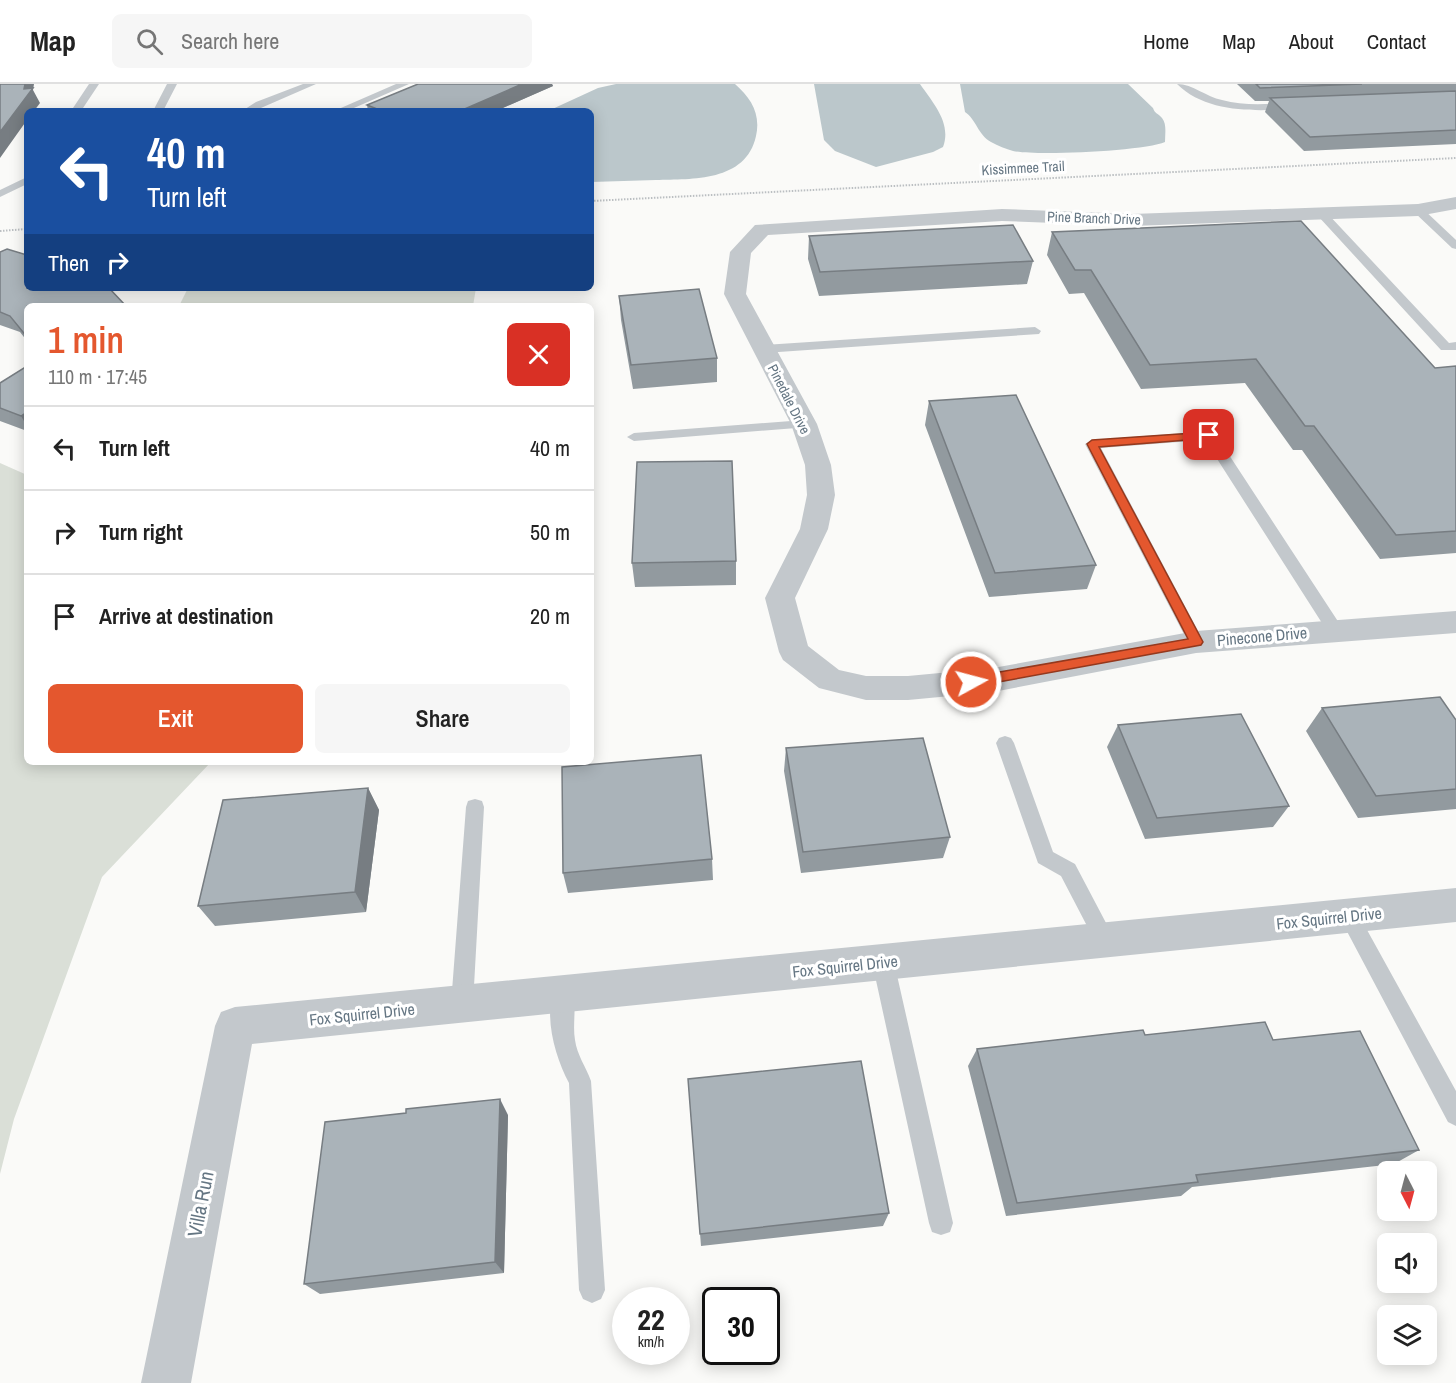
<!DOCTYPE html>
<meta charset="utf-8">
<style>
:root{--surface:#fff;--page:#f6f6f6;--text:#222;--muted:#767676;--line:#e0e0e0;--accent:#e4572e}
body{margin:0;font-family:"Archivo Narrow",sans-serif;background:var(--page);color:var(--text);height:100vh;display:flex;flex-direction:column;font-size:22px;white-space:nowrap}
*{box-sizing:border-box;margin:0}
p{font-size:20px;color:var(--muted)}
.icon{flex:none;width:33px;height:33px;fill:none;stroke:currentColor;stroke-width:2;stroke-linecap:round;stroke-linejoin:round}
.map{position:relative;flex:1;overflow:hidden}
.sheet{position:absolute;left:24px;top:219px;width:570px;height:462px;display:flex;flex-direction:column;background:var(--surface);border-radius:9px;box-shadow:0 3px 15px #0003}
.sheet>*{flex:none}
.guide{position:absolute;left:24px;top:24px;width:570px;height:183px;border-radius:9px;box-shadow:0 3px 15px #0003;background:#1a4fa0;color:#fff;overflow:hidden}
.needle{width:39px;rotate:174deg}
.tools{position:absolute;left:1377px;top:1077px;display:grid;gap:12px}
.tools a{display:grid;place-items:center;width:60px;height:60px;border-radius:9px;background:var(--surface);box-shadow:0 3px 15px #0003;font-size:30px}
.speed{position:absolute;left:612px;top:1203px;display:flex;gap:12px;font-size:30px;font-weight:700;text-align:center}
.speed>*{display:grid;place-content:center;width:78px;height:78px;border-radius:50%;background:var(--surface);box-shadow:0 3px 15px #0003;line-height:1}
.speed small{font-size:15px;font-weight:400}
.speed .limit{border:3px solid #111;border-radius:9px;background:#fff;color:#111}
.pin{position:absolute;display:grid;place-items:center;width:51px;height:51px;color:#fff;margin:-26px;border-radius:12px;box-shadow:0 3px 9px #0006}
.me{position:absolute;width:66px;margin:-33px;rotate:83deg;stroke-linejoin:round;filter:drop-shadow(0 0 4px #0008)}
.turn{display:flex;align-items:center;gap:21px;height:126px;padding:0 24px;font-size:27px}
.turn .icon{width:78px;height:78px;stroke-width:2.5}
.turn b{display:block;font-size:42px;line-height:51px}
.then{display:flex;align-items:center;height:57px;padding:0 24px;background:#0003;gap:12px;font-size:22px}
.round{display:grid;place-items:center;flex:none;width:63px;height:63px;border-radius:9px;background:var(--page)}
.headline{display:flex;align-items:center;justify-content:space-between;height:102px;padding:0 24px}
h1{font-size:36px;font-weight:600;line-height:45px;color:var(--accent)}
.action{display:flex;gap:12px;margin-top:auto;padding:12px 24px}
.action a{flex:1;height:69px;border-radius:9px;background:var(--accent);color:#fff;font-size:24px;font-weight:600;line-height:69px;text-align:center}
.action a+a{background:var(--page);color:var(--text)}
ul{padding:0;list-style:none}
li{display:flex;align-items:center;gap:18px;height:84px;padding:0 24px;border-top:2px solid var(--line)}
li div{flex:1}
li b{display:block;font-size:22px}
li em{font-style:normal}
header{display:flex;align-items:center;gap:36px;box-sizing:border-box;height:84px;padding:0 30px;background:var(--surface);border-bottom:2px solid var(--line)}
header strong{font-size:28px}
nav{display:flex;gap:33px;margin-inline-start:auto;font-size:21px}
.search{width:420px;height:54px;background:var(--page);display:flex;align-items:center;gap:15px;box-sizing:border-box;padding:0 21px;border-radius:9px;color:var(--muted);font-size:22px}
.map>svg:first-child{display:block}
</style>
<header>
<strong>Map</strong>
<div class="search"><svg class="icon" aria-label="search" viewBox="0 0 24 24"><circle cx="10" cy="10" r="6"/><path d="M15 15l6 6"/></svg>Search here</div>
<nav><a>Home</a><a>Map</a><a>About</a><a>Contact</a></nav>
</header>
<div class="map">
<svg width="1456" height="1299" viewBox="0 0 1456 1299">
<rect width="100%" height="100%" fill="#fafaf8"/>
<path fill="#dadfd7" d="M188 204H476L473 222H179Z
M0 379 27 391V678H211L102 793 14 1035 0 1090Z"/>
<path fill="#bbc7cb" d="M616 0H735C751 14 761 30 756 52 746 98 692 95 656 96 634 97 613 97 591 98V27H548L598 4Z
M814 0H920C933 19 952 39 943 63L933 68 876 83 835 67 824 56Z
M960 0H1128L1153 24C1155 30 1158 29 1162 34 1167 40 1165 50 1165 58 1145 67 1037 72 1013 67 1006 65 998 62 991 58 978 51 976 35 965 28Z"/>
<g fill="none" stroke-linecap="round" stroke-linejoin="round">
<path stroke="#bbbfc2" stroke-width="2" stroke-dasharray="1.5 1.5" stroke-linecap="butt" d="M591 117 1456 74
M0 147 27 145"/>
<path fill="#c3c8cc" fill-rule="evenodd" d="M89 0H99L81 27H71Z
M167 0H177L163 27H153Z
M303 0H316L254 27H242L256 18Z
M396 0H409L347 27H334Z
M1177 0C1193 0 1206 13 1222 16 1243 22 1267 20 1289 19L1294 22C1288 26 1279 25 1271 26 1239 27 1201 24 1177 0Z
M27 93V100L0 113V106Z
M1418 123 1422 124 1456 156V165L1452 164 1414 128 1413 126Z
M1322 127 1326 128 1449 259 1456 258V266H1441L1318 132V128Z
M1035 243 1041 247 1039 250 764 269 758 265 764 261Z
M804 336 809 337 811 340 809 343 634 357 627 353 634 349Z
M1209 347 1216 351 1341 542 1343 546 1341 550H1329L1205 356 1101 364 1204 558 1202 562 1196 564 1190 562 1085 360 1092 356Z
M1005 652 1011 654 1014 659 1053 768 1075 780 1115 856 1112 863 1105 865 1098 863 1061 792 1038 779 996 659 999 654Z
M475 715 482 717 484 723 473 920 470 927 462 930 454 927 451 920 466 723 468 717Z
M1349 823 1356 826 1456 1007V1042L1448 1038 1342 838 1339 832 1342 826Z
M883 868 890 871 894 878 953 1139 950 1148 941 1151 932 1148 929 1139 872 878 876 871Z
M563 900 571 903C578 919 572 939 575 956 577 971 586 983 591 997L605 1206 601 1215 592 1219 583 1215 579 1206 569 999C555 973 543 931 555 903Z"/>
<path fill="#c3c8cc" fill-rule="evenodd" d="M1456 113V125L1418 132 1132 142 1002 137 768 151 751 169 746 210 817 340 831 381 835 411 828 445 795 514 808 562 839 586 866 592H908L993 584 1196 547 1456 527V549L1196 569 993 608 908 616H866L819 604 783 576 779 568 765 514 800 445 807 411 805 381 791 340 724 210 730 168 755 141 1002 125 1132 130 1418 120Z
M1456 804V838L252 960 191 1299H141L215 942 221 928 235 923Z"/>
</g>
<path fill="#929a9f" d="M418 0H552L553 2 496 27H368L367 21Z
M1237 0H1456V60L1304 67 1265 28 1269 17H1255Z
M1052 148 1435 284 1456 282V469L1380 475 1302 366H1293L1245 299 1141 305 1084 209 1069 210 1047 171Z
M809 152 1033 177 1027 200 819 212 808 175Z
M0 168 27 222V257L20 248 0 241Z
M619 212 717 274V298L633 305 621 236Z
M27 282V347L0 337V299Z
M929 317 1096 481 1087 505 989 513 925 341Z
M736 477V501L635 503 632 479Z
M1322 624 1456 636V725L1358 734 1306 647Z
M1118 641 1289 722 1273 743 1145 755 1107 663Z
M786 664 950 753 943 774 801 789 784 687Z
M368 704 379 726 366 828 215 842 198 822Z
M712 775 713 796 568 809 563 789Z
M1145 951 1273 956 1419 1066 1394 1080 1192 1103 1181 1112 1006 1132 968 982 977 965Z
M688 995 889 1129 883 1142 701 1162Z
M508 1031 504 1189 320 1210 304 1200Z"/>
<path fill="#777d82" d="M25 0H34L33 6 40 19 34 27H27V36L0 74V48L24 5Z
M522 0H552L553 2 496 27H460Z
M27 328V342L21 332Z
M368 704 379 726 366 828 355 808Z
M500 1015 508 1031 504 1189 495 1178Z"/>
<path fill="#aab3b9" stroke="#777d82" stroke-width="1.5" d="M0 0H25L24 5 33 4 0 48Z
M418 0H522L460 27H382L367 21Z
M1256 0H1362L1260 4Z
M1456 7V46L1310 53 1270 14Z
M1301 137 1435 284 1456 282V447L1396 451 1314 342H1305L1256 275 1150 281 1091 186H1075L1052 148Z
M1013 141 1033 177 820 188 809 152Z
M7 165 27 171V204H109L126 222H27V253L10 232 0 228V168Z
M699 205 717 274 631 281 619 212Z
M27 282V328L21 332 0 324V299Z
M1016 311 1096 481 995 489 929 317Z
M732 377 736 477 632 479 637 378Z
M1440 613 1456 636V705L1376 712 1322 624Z
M1241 630 1289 722 1157 734 1118 641Z
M923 654 950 753 803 768 786 664Z
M701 671 712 775 563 789 562 683Z
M368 704 355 808 198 822 223 716Z
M1265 938 1273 956 1360 947 1419 1066 1196 1091 1198 1098 1017 1119 977 965 1143 946 1145 951Z
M861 977 889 1129 700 1150 688 995Z
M500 1015 495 1178 304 1200 325 1038 406 1029V1025Z"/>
<path fill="#e4572e" stroke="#94391e" stroke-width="1.5" d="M1209 348 1213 349V354L1099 363 1203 558 1201 561 971 603 967 601 965 598 971 593 1188 555 1087 360 1092 356Z"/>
<g text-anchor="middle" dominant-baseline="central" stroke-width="6" stroke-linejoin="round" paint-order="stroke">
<g font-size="14" fill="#657683" stroke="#fff">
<text transform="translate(1023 84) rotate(-3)">Kissimmee Trail</text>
<text transform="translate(1094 134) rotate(2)">Pine Branch Drive</text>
<text transform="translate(789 315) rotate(63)">Pinedale Drive</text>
</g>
<g font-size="16" fill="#657683" stroke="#fff">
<text transform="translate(1262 552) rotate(-5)">Pinecone Drive</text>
<text transform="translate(1329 834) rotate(-6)">Fox Squirrel Drive</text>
<text transform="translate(845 882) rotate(-6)">Fox Squirrel Drive</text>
<text transform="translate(362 930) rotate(-6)">Fox Squirrel Drive</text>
</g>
<g font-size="20" fill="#657683" stroke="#fff">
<text transform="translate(200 1120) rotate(-79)">Villa Run</text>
</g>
</g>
</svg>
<div class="tools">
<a><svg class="needle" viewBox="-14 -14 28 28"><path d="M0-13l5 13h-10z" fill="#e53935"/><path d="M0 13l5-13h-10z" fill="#767676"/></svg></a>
<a><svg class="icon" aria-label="sound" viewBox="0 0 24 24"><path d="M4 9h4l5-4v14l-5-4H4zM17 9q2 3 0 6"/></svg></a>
<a><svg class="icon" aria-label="layers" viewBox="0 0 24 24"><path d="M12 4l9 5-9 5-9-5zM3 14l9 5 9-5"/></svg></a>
</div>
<div class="speed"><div>22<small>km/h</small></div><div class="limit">30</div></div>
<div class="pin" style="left:1209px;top:351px;background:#d93025"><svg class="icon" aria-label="arrive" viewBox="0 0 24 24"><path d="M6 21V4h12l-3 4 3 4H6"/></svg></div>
<svg class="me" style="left:971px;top:598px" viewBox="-20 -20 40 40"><circle r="17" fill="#e4572e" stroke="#fff" stroke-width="3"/><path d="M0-11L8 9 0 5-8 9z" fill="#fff"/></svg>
<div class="guide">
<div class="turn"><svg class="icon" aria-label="left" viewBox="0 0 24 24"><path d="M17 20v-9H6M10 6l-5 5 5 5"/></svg><div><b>40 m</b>Turn left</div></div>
<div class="then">Then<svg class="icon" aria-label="right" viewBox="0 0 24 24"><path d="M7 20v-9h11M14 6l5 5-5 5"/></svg></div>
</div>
<section class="sheet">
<div class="headline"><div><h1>1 min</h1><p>110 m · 17:45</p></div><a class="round" style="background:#d93025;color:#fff"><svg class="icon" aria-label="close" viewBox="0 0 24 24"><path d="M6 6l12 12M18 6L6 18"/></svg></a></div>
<ul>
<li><svg class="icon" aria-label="left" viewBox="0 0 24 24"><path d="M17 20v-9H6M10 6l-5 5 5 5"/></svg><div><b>Turn left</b></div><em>40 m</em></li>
<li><svg class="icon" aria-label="right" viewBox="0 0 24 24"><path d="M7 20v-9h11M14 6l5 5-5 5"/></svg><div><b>Turn right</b></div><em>50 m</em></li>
<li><svg class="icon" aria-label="arrive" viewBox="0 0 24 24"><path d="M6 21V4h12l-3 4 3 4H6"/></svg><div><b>Arrive at destination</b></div><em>20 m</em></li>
</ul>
<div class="action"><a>Exit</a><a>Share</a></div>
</section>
</div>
